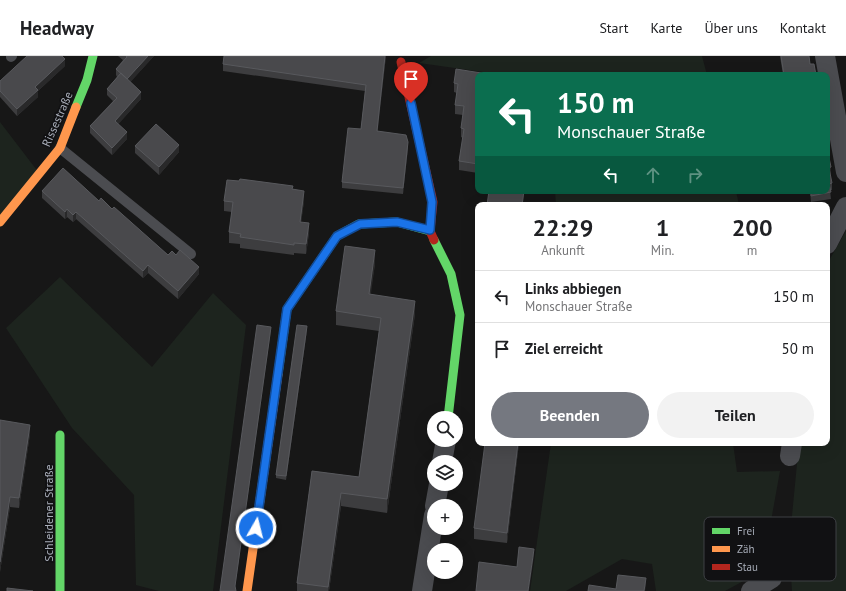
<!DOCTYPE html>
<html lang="de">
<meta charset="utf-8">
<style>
:root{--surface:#fff;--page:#f2f2f2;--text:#202124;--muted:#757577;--line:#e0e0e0;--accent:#757880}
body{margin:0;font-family:"PT Sans",sans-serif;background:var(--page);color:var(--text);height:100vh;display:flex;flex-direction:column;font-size:15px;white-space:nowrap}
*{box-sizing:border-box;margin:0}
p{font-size:13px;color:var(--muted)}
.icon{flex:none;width:22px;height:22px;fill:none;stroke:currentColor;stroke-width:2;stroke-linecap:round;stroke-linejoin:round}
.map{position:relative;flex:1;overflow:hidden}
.sheet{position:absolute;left:475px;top:146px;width:355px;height:244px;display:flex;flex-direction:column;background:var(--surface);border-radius:8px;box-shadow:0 4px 16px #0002}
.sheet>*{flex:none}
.banner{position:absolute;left:475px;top:16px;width:355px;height:122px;border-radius:8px;box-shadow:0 4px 16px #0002;background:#0b6e4f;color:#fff;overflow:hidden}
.fabs{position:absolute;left:427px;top:355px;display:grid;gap:8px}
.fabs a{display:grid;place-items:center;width:36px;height:36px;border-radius:50%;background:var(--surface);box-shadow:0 4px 16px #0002;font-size:20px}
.pin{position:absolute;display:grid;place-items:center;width:34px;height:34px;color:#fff;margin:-41px -17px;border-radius:50% 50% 50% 0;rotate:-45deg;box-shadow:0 0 4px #0007}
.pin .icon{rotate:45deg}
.me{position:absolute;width:44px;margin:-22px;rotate:8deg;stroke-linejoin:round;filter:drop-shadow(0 0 3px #0008)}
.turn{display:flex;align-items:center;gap:14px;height:84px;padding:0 16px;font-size:18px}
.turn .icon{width:52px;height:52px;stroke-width:2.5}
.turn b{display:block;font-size:28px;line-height:34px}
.lanes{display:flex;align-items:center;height:38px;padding:0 16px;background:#0003;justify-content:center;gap:20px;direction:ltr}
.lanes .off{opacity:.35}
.eta{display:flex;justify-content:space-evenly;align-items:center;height:68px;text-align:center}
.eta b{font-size:24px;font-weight:700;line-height:28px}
.primary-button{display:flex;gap:8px;margin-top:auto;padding:8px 16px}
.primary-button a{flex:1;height:46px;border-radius:24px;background:var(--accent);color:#fff;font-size:16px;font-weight:700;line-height:46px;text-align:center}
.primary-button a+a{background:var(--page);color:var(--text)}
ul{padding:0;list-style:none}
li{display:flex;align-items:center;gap:12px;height:52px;padding:0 16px;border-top:1px solid var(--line)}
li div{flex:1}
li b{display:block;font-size:15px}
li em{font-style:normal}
header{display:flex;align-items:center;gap:24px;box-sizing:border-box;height:56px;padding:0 20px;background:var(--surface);border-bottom:1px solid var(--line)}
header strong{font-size:19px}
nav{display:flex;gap:22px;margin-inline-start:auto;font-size:14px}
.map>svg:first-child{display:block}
</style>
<header>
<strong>Headway</strong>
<nav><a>Start</a><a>Karte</a><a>Über uns</a><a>Kontakt</a></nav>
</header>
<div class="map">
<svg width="846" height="535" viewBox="0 0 846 535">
<rect width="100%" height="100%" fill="#171717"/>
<path fill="#1d241e" d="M431 0H702L707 19H505L419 7Z
M0 66 39 117 0 165Z
M555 135H736L739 149H556Z
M846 175V535H792L789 491 799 387H827V208Z
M60 221 152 311 213 237 246 269 213 535H159L136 529 134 439 72 372 6 272Z
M551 387H733L737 416 780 415 762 515 725 535H656L652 508 622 503 566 535H530Z"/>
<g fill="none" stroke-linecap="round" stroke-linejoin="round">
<path stroke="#4b4c50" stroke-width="10" d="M11 1 12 0
M60 92 191 198"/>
<path stroke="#4b4c50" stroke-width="20" d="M825 0 846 116
M827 188 846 151
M790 400 792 387
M442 406 446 384
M435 450 439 428
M422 535 434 459
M751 535 772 522"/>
<path stroke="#63d668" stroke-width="9" d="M76 51 87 24 93 0
M434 184 451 218 460 259 448 362
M278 318 287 253 337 180 359 168 397 166 430 175
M60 379V535"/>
<path stroke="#ff974d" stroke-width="9" d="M0 166 60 92 76 51
M247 535 278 318"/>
<path stroke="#b3261e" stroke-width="9" d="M401 6 433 146 430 175 434 184"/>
</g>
<path fill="#3d3d3f" d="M118 0H154L130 26 141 43 118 68 127 83 112 99 90 77V70L113 45 107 39V33L117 21 116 19V13L123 4Z
M386 0 377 75 408 92 403 138 342 132V126L361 73 365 35 223 15V8Z
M780 0H809L810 8 816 19H783Z
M65 10 38 35V41L17 60 0 41V25Z
M478 19V117L459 114V105L463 82 461 81V72L463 59 455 58V49L457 37 454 36V27Z
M135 90 179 96 159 119 135 97Z
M827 92 831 118H830L832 127V134H830L831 143 811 146 810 135H827Z
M293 133 304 145 301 166 309 177 306 198 294 197V199L240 192V188L229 187V176L232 156 224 155V145Z
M42 135 99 145 112 153 168 199 199 218 178 243 148 217 143 222 76 163 73 166 67 161 65 163 42 142Z
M375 208 370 238 415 258 387 457 341 450 329 535H297V527L312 415 359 421 379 275 336 269V255Z
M307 274 286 424 276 422V419Z
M0 364 30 378 19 452 10 451 0 516Z
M519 387 507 487 474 483V472Z"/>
<path fill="#29292a" d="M148 0H154L127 30V23Z
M385 0H386L377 82V75Z
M65 3V10L38 35V41L17 60V53L35 31Z
M141 36V43L115 72V65Z
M127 76V83L112 99V92Z
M408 86V92L403 138V132Z
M179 89V96L159 119V111Z
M831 111V118H829V112Z
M304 135V145L300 176V166Z
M524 135 523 149H522Z
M67 153V161L65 163V156Z
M76 156V163L73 166V159Z
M309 167V177L306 198V188Z
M375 194V208L369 252V238Z
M148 209V217L143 222V215Z
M199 211V218L178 243V235Z
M415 245V258L387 457V443Z
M307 270V274L286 424V420Z
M271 271V275L235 533V530Z
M30 369V378L19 452V442Z
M518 387H519L507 487V477Z
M341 437V450L329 535H328Z
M10 441V451L0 516V506Z
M534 493V500L529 535H528Z
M646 522V530L645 535H644Z"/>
<path fill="#49494c" stroke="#58595d" d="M27 0H62L65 3 35 31 38 34 17 53 0 35V25Z
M126 0H148L127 23 116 13 127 1Z
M224 0H385L377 75 406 79 408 86 403 132 342 126 348 72 361 73 366 29 223 8Z
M781 0H809L810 8H814L816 19H784Z
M456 13 494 19H478V108L459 105 464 73 461 72 464 50 455 49 458 28 454 27Z
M121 17 141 36 115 65 127 76 112 92 90 70 117 42 107 33Z
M156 68 179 89 159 111 135 90Z
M827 92 831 111 829 112 832 127 829 128 831 136 811 140V135H827Z
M63 112 99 145 101 142 112 153 114 151 168 199 172 195 176 199 180 194 199 211 178 235 148 209 143 215 76 156 73 159 67 153 65 156 42 135Z
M240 123 293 130 292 133 304 135 300 166 309 167 306 188 294 187V189L240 181 241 178 229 176 233 146 224 145 227 124 239 125Z
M489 135H524L522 149H487Z
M345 190 375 194 369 238 415 245 387 443 341 437 328 531 297 527 312 415 359 421 381 262 336 255Z
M257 269 271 271 235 530 236 535H220Z
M297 269 307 270 286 420 276 419Z
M0 364 30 369 19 442 10 441 0 506Z
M485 387H518L507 477 474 472Z
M519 491 534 493 528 535H476L479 506 517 511Z
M618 519 646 522 644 535H588L589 529 616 533Z
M7 532 33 535H7Z"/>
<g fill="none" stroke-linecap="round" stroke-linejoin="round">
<defs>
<path id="route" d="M256 472 287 253 337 180 360 168 397 166 430 174 432 146 411 47"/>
</defs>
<use href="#route" stroke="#114b97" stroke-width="10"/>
<use href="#route" stroke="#1a73e8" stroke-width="7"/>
</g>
<g text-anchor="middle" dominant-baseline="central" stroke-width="3.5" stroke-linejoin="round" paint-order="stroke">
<g font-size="12" fill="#a8adb8" stroke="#111113">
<text transform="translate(57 63) rotate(-66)">Rissestraße</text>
<text transform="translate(48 457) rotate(-90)">Schleidener Straße</text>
</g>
</g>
<rect x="704" y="461" width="132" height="64" rx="6" fill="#111113" stroke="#3e4045" stroke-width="1"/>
<rect x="712" y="472" width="18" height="6" fill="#63d668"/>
<rect x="712" y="490" width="18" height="6" fill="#ff974d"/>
<rect x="712" y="508" width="18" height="6" fill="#b3261e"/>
<g font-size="11" fill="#a8adb8">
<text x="737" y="479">Frei</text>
<text x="737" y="497">Zäh</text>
<text x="737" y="515">Stau</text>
</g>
</svg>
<div class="fabs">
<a><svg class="icon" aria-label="search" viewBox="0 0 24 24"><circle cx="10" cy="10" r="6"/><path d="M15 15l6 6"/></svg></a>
<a><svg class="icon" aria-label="layers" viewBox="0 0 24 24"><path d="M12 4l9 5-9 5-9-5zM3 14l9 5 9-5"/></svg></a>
<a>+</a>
<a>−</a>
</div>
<div class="pin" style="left:411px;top:47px;background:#d93025"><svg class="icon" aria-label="arrive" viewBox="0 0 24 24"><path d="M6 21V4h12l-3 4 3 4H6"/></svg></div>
<svg class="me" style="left:256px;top:472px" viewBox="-20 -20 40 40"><circle r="17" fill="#1a73e8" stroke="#fff" stroke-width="3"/><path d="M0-11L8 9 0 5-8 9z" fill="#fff"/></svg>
<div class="banner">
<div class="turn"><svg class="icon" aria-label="left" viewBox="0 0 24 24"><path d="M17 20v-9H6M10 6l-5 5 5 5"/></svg><div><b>150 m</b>Monschauer Straße</div></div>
<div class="lanes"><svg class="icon" aria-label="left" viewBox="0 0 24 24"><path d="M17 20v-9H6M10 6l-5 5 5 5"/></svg><svg class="icon off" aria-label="ahead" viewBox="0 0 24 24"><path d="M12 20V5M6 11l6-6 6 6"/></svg><svg class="icon off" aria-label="right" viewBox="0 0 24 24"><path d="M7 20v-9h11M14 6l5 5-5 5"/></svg></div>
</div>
<section class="sheet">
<div class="eta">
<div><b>22:29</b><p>Ankunft</p></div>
<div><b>1</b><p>Min.</p></div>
<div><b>200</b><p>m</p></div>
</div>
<ul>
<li><svg class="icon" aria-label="left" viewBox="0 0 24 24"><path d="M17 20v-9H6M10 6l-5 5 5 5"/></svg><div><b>Links abbiegen</b><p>Monschauer Straße</p></div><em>150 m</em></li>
<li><svg class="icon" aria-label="arrive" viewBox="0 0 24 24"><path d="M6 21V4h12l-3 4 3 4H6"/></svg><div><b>Ziel erreicht</b></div><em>50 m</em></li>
</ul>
<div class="primary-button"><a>Beenden</a><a>Teilen</a></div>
</section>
</div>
